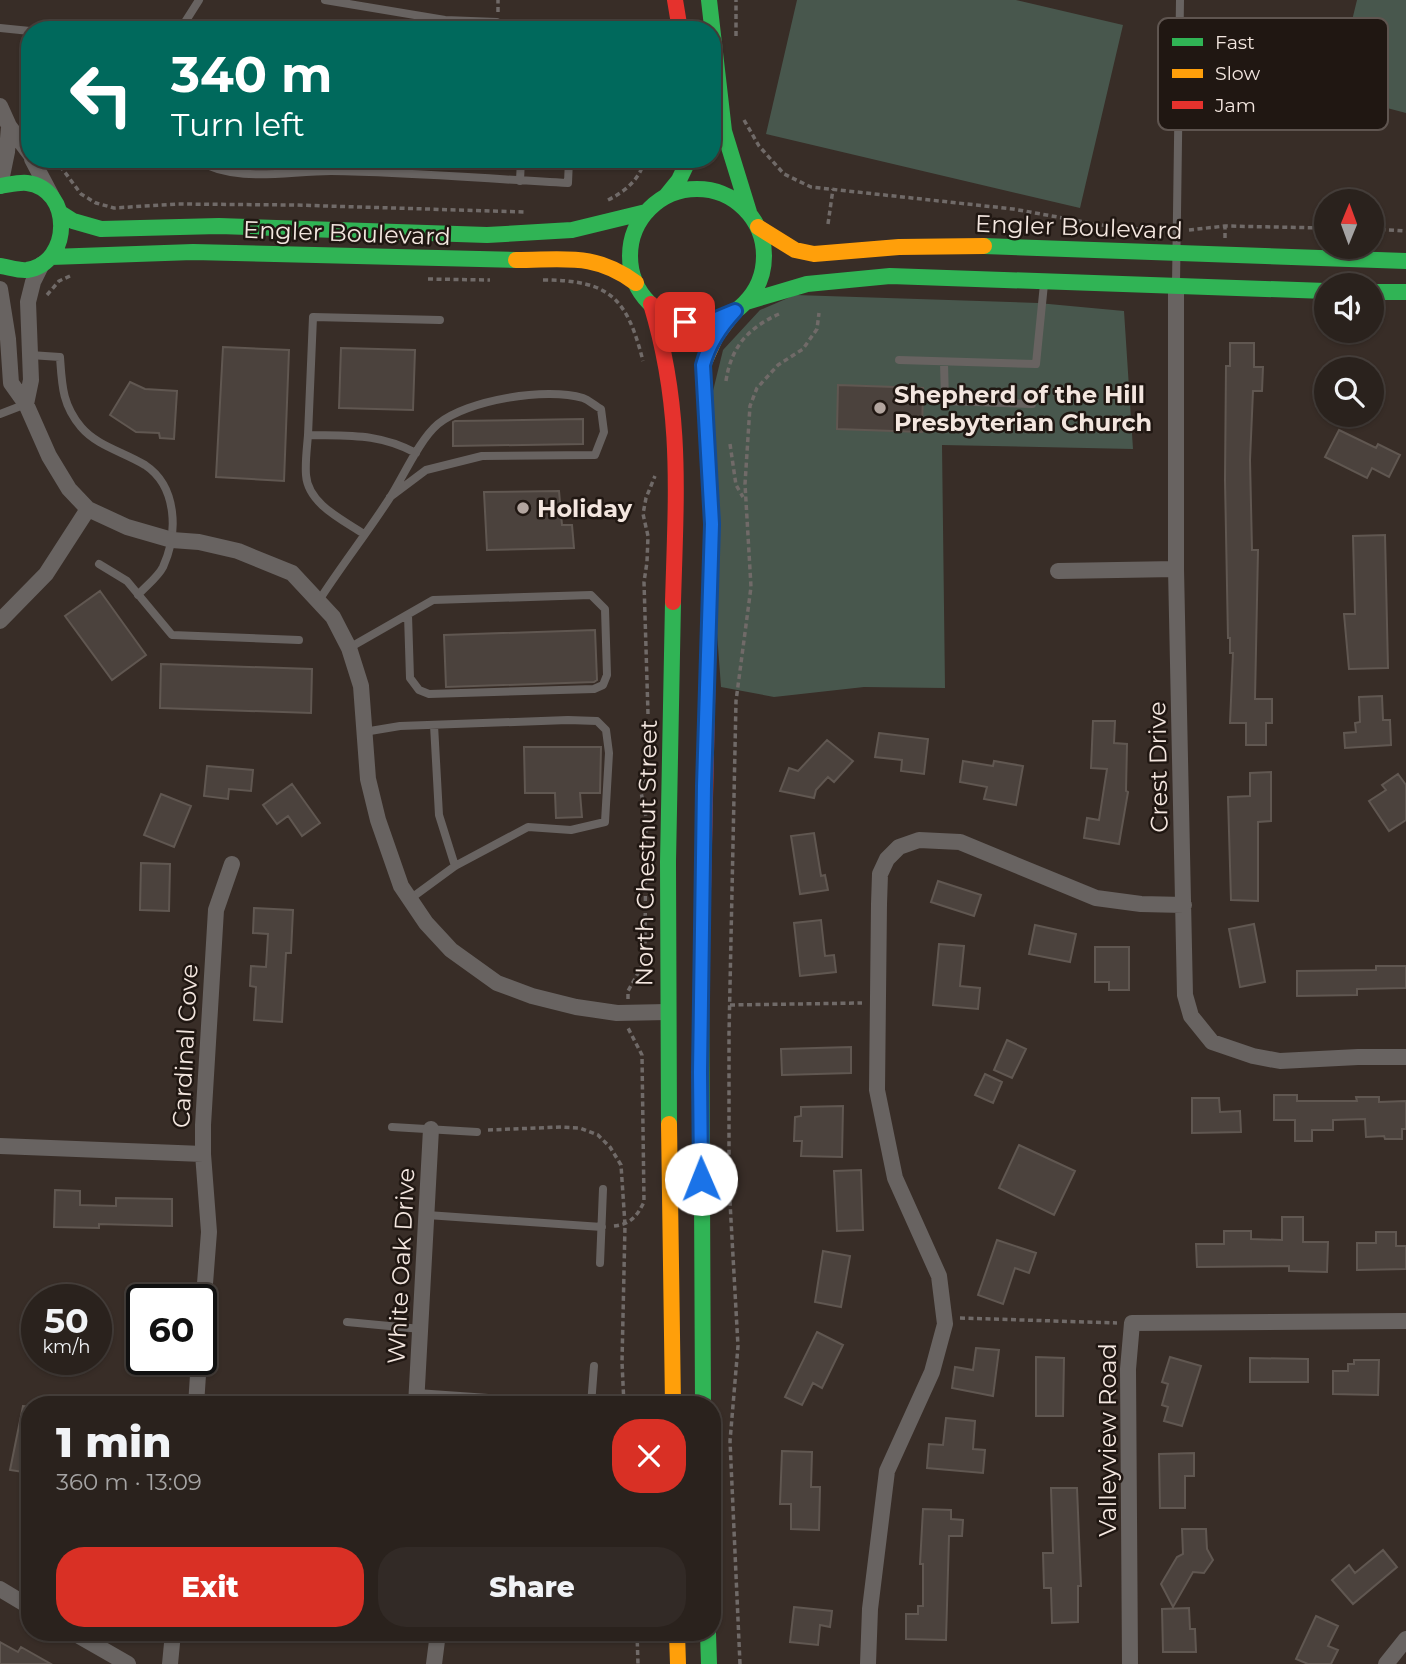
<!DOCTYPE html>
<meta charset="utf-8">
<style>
:root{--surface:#2a221d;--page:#322a26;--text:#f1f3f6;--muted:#a5a4a4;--line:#463f3b;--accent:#d93025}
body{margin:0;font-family:Montserrat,sans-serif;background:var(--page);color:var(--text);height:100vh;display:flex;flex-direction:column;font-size:26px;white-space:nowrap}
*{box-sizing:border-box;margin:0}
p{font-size:23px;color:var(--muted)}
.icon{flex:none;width:38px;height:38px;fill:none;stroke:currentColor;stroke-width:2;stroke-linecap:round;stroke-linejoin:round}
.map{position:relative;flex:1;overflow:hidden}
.side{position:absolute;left:21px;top:1396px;width:700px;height:245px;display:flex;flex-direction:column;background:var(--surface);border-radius:28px;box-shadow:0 2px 5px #0004,0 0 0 2px var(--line)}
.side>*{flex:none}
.banner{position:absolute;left:21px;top:21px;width:700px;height:147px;border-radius:28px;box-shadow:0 2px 5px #0004,0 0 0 2px var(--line);background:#00695c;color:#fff;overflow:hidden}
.needle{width:46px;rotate:1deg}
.controls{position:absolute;left:1314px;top:189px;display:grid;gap:14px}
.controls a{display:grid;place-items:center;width:70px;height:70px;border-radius:50%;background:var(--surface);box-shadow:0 2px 5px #0004,0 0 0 2px var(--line);font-size:35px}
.speed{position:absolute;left:21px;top:1284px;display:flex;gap:14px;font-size:35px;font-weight:700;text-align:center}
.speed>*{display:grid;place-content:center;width:91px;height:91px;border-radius:50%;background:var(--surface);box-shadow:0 2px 5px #0004,0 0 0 2px var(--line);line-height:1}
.speed small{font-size:18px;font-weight:400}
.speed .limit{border:4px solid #111;border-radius:10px;background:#fff;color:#111}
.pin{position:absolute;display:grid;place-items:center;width:60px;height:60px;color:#fff;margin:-30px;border-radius:14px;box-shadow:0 4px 10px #0006}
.me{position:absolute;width:77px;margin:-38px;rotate:359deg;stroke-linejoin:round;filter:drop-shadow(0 0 5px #0008)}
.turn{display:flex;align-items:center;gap:24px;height:147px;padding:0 35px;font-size:32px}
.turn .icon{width:91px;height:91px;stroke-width:2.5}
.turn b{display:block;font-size:49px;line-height:60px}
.round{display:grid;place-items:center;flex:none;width:74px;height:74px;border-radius:28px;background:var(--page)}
.summary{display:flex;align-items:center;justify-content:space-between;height:119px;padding:0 35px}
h1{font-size:42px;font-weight:800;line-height:52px}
.action{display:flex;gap:14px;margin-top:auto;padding:14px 35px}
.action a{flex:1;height:80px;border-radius:28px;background:var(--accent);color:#fff;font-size:28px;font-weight:800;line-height:80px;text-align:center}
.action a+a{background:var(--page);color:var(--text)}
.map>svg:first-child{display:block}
</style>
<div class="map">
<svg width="1406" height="1664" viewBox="0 0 1406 1664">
<rect width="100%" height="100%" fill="#382d27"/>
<path fill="#48574d" d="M797 0H1016L1123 25 1080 208 766 134Z
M1357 0H1406V113L1334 94Z
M795 295 1038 303 1124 311 1133 449 942 445 945 688 864 687 774 697 721 687 715 606 713 391 723 350 760 310Z"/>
<path fill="#4b423d" stroke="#605751" stroke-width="2" d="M1230 343H1254V367H1263L1262 391H1253L1250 460 1252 550H1258L1255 699H1272V723H1266V745H1246V723H1230L1233 653H1230V638H1228L1225 480 1226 366H1230Z
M223 347 289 350 284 481 216 477Z
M341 348 415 350 413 410 339 408Z
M130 382 145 389 177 391 174 439 160 438 159 433 136 432 110 415Z
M838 385 923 388 922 432 837 429Z
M583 419V444L453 446V422L455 421Z
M1339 430 1376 448 1378 444 1400 455 1389 477 1372 468 1367 478 1325 457Z
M559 491 562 525H572L574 548 487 550 484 492Z
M1385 535 1388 668 1349 669 1344 614H1355L1353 536Z
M100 591 146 655 112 680 65 616Z
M595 630 597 680 594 682 446 687 444 635Z
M161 664 312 669 311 713 160 708Z
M1382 696 1383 720H1390L1391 745 1345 748 1344 733 1356 732 1355 723 1360 722 1359 697Z
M1093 721H1115L1114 743 1127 744 1126 791 1128 792 1119 844 1084 838 1087 818 1099 820 1107 769 1091 768Z
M879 733 928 739 924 774 901 771 902 760 875 757Z
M827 740 853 761 834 782 828 777 816 790 814 798 780 791 789 768 798 771Z
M524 747H601L600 793H580L582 817 556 818 555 793H525Z
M963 761 993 766 994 761 1023 766 1016 805 984 799 987 787 960 782Z
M207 766 253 770 251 791 229 789 228 799 204 796Z
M1271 772V821L1258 822V901L1231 900 1228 797 1250 796V773Z
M1398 774 1406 785V820L1389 831 1369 801 1386 790 1382 785Z
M292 784 320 823 302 836 288 816 277 824 263 805Z
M161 794 191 806 174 847 144 835Z
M814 833 821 876 825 875 828 890 800 894 791 836Z
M141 863 170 864 169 911 140 910Z
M938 881 981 895 974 916 931 902Z
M254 908 293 910 291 953H286L282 1022 254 1020 256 987 250 986 251 966 266 967 268 934 253 933Z
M821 920 825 956 834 955 836 972 800 976 794 923Z
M1254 924 1265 982 1240 987 1229 929Z
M1035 925 1076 934 1070 962 1029 954Z
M939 944 964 946 960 986 980 988 978 1009 933 1005Z
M1095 947H1129V990H1109V982H1095Z
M1376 966H1406V988L1357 989V995L1297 996V971L1376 970Z
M1007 1040 1026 1049 1012 1078 994 1070Z
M851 1047V1073L782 1075 781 1049Z
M985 1074 1002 1082 993 1103 975 1095Z
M1274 1095H1297V1101H1357L1356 1097H1379V1102L1406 1101V1129H1402V1139H1385L1384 1136 1366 1137 1365 1119 1333 1120V1130H1312V1141H1295V1120H1274Z
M1192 1098H1219L1220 1112 1240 1111 1241 1132 1192 1133Z
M843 1106 842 1157 801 1156 802 1141H794L795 1117 801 1116V1107Z
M1019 1145 1075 1171 1054 1215 999 1188Z
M861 1170 863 1230 837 1231 834 1171Z
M55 1190 80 1191V1205L116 1206V1198L172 1199V1226L99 1224V1228L54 1227Z
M1282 1217H1303V1242H1328L1327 1272 1289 1271V1266L1197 1267 1196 1244H1224V1231H1251V1239L1282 1240Z
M1376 1232H1396V1246H1406V1269L1357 1270V1243H1376Z
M997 1240 1036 1253 1029 1273 1015 1268 1003 1304 978 1295Z
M823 1251 850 1256 841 1307 815 1302Z
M142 1286 182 1291 181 1300H140Z
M129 1304 142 1305V1321L127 1319Z
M817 1332 843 1345 822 1388 813 1383 802 1405 785 1397Z
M976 1348 999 1350 993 1396 952 1388 955 1367 973 1370Z
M1036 1357 1064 1358 1063 1416H1036Z
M1170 1357 1201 1366 1182 1426 1164 1421 1168 1407 1162 1405 1168 1384 1162 1382Z
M1250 1358 1308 1359V1382H1250Z
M1354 1360H1379L1378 1395 1333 1394V1371H1348V1364H1354Z
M23 1406 30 1407V1473L10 1470Z
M946 1418 975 1421 973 1449 985 1450 983 1473 927 1468 929 1444 943 1445Z
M782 1451 812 1452 811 1487H820L819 1530 791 1529V1504H780Z
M1194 1453V1476H1185V1508H1160L1159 1454Z
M1051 1488H1077L1081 1586H1078V1622L1052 1623 1051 1588H1044L1043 1553H1053Z
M923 1509 951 1510V1519L963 1520 962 1536H949L946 1640 906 1639V1614H918V1606H923V1564H920Z
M1182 1529H1206L1207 1549 1213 1560 1204 1573 1193 1572 1173 1607 1161 1584 1177 1557 1183 1554Z
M1383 1550 1397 1567 1353 1604 1332 1580 1349 1565 1355 1573Z
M794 1607 832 1611 830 1627 820 1625 818 1645 790 1642Z
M1189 1608 1190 1629H1195L1196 1652H1163L1162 1609Z
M1316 1616 1338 1626 1328 1646 1338 1650 1331 1664H1308L1296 1659Z
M0 1642 18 1652 21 1647 51 1664H0Z"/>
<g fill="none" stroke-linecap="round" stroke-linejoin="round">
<path stroke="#706a68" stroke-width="3.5" stroke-dasharray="5 3.5" stroke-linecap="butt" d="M498 12V0
M736 36V0
M744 120 759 146 784 174 811 187 1013 209 1113 227 1164 231
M55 159 81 194 96 203 114 208 178 204 294 205 525 212
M608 200C626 191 640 179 645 159
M828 224 833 189
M1372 229 1406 231
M1189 230 1225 226 1326 228
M1225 238V226
M428 279 490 280
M543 280C610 280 627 298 643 361
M47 295 59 281 70 276
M726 381C731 347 748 328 779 314
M730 444 736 485 743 497
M648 714 644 582 647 562 648 536 643 514 646 498 655 476
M628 999V991L642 966 645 947 646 817 641 792 647 767
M730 1005 862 1003
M488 1130 561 1127 580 1128 598 1135 610 1147 621 1165 625 1225 622 1362 624 1405
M614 1226C631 1224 637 1216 644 1202L642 1055 628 1028
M960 1318 1117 1323
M637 1633 638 1664
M740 1664 730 1441 738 1346 729 1184V1034L736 701 751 587 745 484 750 406 757 388 778 365 803 349 817 329 819 313"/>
<path stroke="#686361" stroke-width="8" d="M325 0 445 20 497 22 508 30
M0 28 30 31
M180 30 199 0
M194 159C238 184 284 171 331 171 410 172 489 179 568 183L569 159
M520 181 521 159
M1176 284 1180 0
M30 355 60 357C62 385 62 404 81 427 97 446 124 452 145 465 178 487 178 534 163 567 158 577 146 586 138 595
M899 360 1036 364 1044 284
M944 363 945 401 1032 404
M0 414 26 404
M308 435 313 317 440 320
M364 534C343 520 308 504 306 475 305 462 307 448 308 435 349 436 379 433 416 453
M99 564 127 581 172 635 299 640
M318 602C341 566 368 532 391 496 404 475 420 439 438 424 467 400 546 387 583 398 589 400 595 406 601 409L604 432 595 455 482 456 426 470 390 497
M349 648 433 600 591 595 605 609 607 675 603 685 594 689 429 694 419 690 410 678 408 615
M434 725 439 815 455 866
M364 732 400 726 568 720 597 721 606 730 609 753 605 822 571 830 528 827 455 866 410 899
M392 1127 477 1132
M427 1215 602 1227
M600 1263 603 1189
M347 1322 421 1329
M417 1393 591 1405
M591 1405 594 1366"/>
<path stroke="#686361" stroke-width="16" d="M0 106 9 126 30 154
M32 159 51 195
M0 186 7 152 9 126
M1176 285V569L1185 995 1191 1016 1212 1042 1253 1056 1280 1061 1358 1057H1406
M0 289 8 339 11 383 26 404 49 456 69 489 88 509 127 527 172 540 199 542 238 551 292 573 333 617 349 648 361 686 368 779 378 820 401 886 426 923 451 950 497 983 532 996 576 1007 617 1013 667 1012
M26 404 31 380 28 302 33 282 42 264
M1058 571 1176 569
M0 621 46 574 88 509
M0 1146 203 1154
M201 1335 209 1232 203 1154V1125L216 910 232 864
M196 1405 199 1360
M416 1405 431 1129
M0 1589 30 1607
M74 1633 128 1664
M170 1664 173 1633
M434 1664 438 1633
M868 1664 870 1609 887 1471 932 1372 945 1324 939 1276 895 1178 877 1090 879 904 880 874 887 859 899 847 919 840 960 842 1096 898 1141 904 1184 905
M1130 1664 1128 1369 1132 1323 1406 1321
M1386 1664 1406 1639"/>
<path stroke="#30b455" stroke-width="16" d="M709 0 724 131 749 212
M0 186C8 185 19 182 27 183 73 189 72 263 27 270 19 271 8 267 0 266
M630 256a67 67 0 1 1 134 0a67 67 0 1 1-134 0Z
M666 196 679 180 689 159
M62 214 73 221 101 229 219 226 487 235 572 230 646 212
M984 246 1406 261
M51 257 193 252 516 260
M1372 292H1406
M746 302 807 284 890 276 1326 291
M701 984 703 1405
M669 1124 668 862 673 602
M708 1633 709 1664"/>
<path stroke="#ff9f0a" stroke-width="16" d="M758 227 795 250 814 254 899 247 984 246
M516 260C564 260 595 252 636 283
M708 660 712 524 703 365 716 336 735 311
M669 1124 673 1405
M677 1633 678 1664"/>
<path stroke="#e5322d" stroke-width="16" d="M675 0 680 30
M651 304C683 410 676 494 673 602
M701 984 708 660"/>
</g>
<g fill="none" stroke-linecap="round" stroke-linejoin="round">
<defs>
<path id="route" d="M685 322 711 321 735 311C720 327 709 343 703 365L712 524 704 786 700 1072 701 1179"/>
</defs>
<use href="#route" stroke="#114b97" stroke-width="18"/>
<use href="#route" stroke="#1a73e8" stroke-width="12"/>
</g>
<g fill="#b2a59f" stroke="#201712" stroke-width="2.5">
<circle cx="880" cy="408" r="7"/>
<circle cx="523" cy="508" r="7"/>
</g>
<g text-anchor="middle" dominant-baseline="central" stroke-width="5" stroke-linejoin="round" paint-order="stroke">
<g font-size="24" fill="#f3e6df" stroke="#201712">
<text transform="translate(1079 227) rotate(2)">Engler Boulevard</text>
<text transform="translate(347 233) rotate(2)">Engler Boulevard</text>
<text transform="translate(1158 767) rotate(-91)">Crest Drive</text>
<text transform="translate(646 853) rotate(-89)">North Chestnut Street</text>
<text transform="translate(185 1046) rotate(-87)">Cardinal Cove</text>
<text transform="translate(401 1266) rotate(-87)">White Oak Drive</text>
<text transform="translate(1107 1440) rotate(-90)">Valleyview Road</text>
</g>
<g font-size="24" font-weight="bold" fill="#f3e6df" stroke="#201712" text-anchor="start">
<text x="894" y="394">Shepherd of the Hill<tspan x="894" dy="28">Presbyterian Church</tspan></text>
<text x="537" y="508">Holiday</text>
</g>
</g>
<rect x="1158" y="18" width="230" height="112" rx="10" fill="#201712" stroke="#5f5550" stroke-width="2"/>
<rect x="1172" y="38" width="31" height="8" fill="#30b455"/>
<rect x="1172" y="69" width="31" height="9" fill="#ff9f0a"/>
<rect x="1172" y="101" width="31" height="8" fill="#e5322d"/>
<g font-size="19" fill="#f3e6df">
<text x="1215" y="49">Fast</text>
<text x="1215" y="80">Slow</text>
<text x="1215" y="112">Jam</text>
</g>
</svg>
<div class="controls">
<a><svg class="needle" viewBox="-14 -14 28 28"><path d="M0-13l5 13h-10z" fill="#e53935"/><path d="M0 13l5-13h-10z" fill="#a5a4a4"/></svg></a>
<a><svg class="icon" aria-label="sound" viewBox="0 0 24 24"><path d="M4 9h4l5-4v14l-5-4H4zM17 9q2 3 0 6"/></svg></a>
<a><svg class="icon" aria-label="search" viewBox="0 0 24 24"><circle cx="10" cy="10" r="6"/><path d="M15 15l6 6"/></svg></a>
</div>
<div class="speed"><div>50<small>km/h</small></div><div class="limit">60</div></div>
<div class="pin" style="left:685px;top:322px;background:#d93025"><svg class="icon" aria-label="arrive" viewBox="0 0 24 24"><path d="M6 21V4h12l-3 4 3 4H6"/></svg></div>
<svg class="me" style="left:701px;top:1179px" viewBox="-20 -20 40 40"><circle r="19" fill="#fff"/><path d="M0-13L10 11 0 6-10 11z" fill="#1a73e8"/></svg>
<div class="banner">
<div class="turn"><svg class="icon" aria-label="left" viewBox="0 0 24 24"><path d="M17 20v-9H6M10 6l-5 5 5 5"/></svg><div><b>340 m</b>Turn left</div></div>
</div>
<section class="side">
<div class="summary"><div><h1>1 min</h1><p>360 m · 13:09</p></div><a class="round" style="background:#d93025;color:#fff"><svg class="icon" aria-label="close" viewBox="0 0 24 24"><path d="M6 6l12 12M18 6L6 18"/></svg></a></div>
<div class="action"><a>Exit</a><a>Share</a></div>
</section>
</div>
